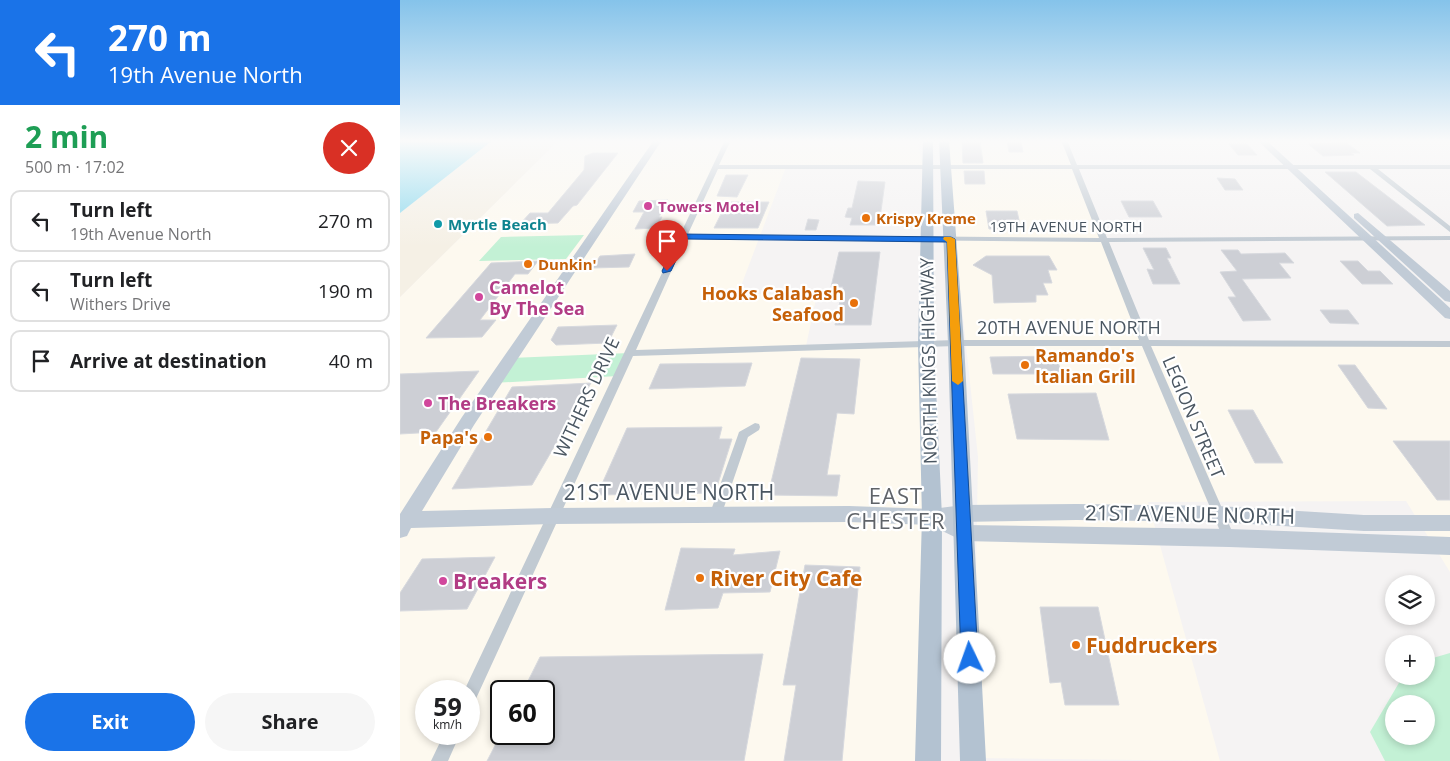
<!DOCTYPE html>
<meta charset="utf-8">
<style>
:root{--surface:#fff;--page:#f6f6f6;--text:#202124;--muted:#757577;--line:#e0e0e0;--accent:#1a73e8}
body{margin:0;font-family:"Open Sans",sans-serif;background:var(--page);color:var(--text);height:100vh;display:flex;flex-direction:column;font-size:19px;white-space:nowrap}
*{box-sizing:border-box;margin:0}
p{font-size:16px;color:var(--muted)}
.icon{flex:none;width:28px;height:28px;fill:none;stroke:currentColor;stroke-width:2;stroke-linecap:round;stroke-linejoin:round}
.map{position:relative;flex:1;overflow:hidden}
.sheet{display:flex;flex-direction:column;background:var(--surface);width:400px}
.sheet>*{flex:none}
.guide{background:#1a73e8;color:#fff;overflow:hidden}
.controls{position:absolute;left:985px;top:575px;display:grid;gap:10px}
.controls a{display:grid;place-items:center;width:50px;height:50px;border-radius:50%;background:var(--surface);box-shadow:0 2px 8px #0003;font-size:25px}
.speed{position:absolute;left:15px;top:680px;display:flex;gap:10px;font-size:25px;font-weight:700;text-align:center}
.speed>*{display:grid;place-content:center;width:65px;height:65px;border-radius:50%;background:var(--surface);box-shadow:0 2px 8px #0003;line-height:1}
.speed small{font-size:12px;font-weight:400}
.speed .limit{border:2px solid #111;border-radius:8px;background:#fff;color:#111}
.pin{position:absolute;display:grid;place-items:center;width:42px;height:42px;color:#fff;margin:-51px -21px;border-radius:50% 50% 50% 0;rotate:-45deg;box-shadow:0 0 5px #0007}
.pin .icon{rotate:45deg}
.me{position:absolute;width:55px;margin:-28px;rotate:357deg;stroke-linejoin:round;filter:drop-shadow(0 0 4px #0008)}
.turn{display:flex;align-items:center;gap:18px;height:105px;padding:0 25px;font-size:22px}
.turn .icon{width:65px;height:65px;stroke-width:2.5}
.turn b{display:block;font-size:35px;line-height:42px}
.round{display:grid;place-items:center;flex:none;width:52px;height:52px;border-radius:26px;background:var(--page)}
.overview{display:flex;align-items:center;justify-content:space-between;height:85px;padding:0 25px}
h1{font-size:30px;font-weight:700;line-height:38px;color:#1e9e55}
.action{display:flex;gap:10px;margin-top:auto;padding:10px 25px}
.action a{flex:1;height:58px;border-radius:30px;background:var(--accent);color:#fff;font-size:20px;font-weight:700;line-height:58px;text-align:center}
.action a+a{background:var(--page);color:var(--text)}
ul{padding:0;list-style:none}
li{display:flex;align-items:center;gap:15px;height:62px;margin:0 10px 8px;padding:0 15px;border:2px solid var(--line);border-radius:10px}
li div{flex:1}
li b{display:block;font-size:19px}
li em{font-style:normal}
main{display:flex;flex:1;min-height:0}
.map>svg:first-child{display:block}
</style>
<main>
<section class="sheet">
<div class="guide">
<div class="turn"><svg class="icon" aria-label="left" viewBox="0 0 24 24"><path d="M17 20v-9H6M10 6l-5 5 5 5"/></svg><div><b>270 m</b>19th Avenue North</div></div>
</div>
<div class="overview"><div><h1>2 min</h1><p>500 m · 17:02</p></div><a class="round" style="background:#d93025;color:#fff"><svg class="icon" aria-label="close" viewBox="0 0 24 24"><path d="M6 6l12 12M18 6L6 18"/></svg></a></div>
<ul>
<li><svg class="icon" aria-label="left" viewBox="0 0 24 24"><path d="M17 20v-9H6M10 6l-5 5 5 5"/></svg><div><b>Turn left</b><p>19th Avenue North</p></div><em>270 m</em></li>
<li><svg class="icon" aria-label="left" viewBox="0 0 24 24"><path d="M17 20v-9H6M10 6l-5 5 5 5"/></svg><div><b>Turn left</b><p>Withers Drive</p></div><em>190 m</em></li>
<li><svg class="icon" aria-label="arrive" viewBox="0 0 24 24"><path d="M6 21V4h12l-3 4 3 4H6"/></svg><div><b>Arrive at destination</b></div><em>40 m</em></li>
</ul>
<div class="action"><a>Exit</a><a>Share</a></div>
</section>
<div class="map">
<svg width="1050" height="761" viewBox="0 0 1050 761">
<rect width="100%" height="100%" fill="#f5f3f3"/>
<path fill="#fdf9ef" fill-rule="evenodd" d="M159 140H517L523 167H386L338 294H417L406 346 526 344 528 761H0V297ZM26 691H69V734H26ZM101 691H144V734H101Z
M544 140H664L745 343 1050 344V572L1006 501 748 502 820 761 573 758 578 457Z"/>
<path fill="#c3f1d5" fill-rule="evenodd" d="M184 235 166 259 79 261 101 237Z
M229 353 218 376 93 383 111 358Z
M1050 653V761H985L970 732 1003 676H1026V660ZM994 704H1026V736H994Z"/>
<path fill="#f5f0e5" d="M93 140H159L0 297V213Z"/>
<path fill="#90daee" d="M0 140H93L0 213Z"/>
<path fill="#cdcfd5" stroke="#d7d9de" d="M562 140H580L583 163H563Z
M607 141H621L623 152H609Z
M947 143 960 153H951L954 155 923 156 908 144Z
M829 144H847L857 155H838Z
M193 153H218L177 205 173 206 158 223 120 224 130 213H148L184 170 185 156Z
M564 171H584L585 184H565Z
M925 172H956L1025 225 987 226Z
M326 175H348L337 197 317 196Z
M817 178 835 179 843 190H825Z
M458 181 485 182 479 225H450L452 218 445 217 448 208H452Z
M268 200 259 217H262L256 228 235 229 244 212H233L239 201Z
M721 201H753L762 217H729Z
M327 202H369L358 228H314Z
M586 211H617L621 229H589Z
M408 219 419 220 416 230H405Z
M743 248H766L771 258H767L780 284H753L747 269 754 270Z
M821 250H838L841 254 885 253 894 263H879L891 278 842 279 871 320 843 321 828 297H836L820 272 837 271Z
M439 252H480L471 325H435L443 287H431Z
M235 254 229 267 192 268 200 256Z
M586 256H649L657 270H648L652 283H643L648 295H636V302L594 303 592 275 573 265Z
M138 261 128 274H115L80 320H96L82 337 26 338 91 263Z
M940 261H958L968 271H980L993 284H962Z
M920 310H948L959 324 930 323Z
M217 325 208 343 156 345 151 340 158 327Z
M657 356 661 374H593L590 357Z
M401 358 460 359 454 414 437 413 427 475H440L437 496 368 495Z
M352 363 345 386 249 389 260 364Z
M938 365H955L987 409 968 408Z
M79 371 36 432 0 434V374Z
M191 383 132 485 52 489 112 387Z
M696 393 709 440 617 439 608 394Z
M828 410H853L883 463H855Z
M322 427 319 439H332L315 493 197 495 227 428Z
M993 441H1050V500H1037Z
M281 548 335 549 333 555 380 551 370 592 323 593 318 608 265 610Z
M95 557 67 609 0 611V593L22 559Z
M405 565 460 567 442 761H384L396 685H383Z
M640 607H698L719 705H665L661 682 650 683Z
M363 654 344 761H87L101 734H144V691H123L140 657Z"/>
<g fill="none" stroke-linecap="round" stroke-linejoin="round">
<path fill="#c1cad2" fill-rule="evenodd" d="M325 140H331L319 165H671L661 140H667L677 165H1050V169H978L1050 226V232L970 169H679L707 238 1050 236V240L709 242 749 340 1050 341V347L751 346 835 538 834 542 829 544 824 542 823 538 742 346H556L233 356 74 703 69 706V691H64ZM318 169H672L699 238 288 234ZM286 238 701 242 739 340H556L236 350Z
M355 423 359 424 360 427 359 430 348 437 321 516 319 520 315 521 311 520 309 516 338 435 339 432Z
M44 734H60L48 761H31Z"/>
<path fill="#c1cbd6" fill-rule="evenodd" d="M254 140H262L74 425 22 511 153 508 449 506 532 509 563 505 677 504 817 506 964 515H1050V531H964L817 522 677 520 559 522 565 525 829 529 1050 537V555L829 547 563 541 530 525 449 522 153 524 11 528 7 536 0 538V514L62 417Z
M857 140H866L1050 308V319L1045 318Z
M958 213 1050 291V302L1045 301 954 218V214Z"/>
<path fill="#b3c2d1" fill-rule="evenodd" d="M523 140H533L534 344 542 517 541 761H515L522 517 518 344Z
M539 140H549L564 343 586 761H560L548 343Z"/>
</g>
<linearGradient id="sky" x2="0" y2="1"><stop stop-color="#85c3ea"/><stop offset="0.57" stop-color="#fafafa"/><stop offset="1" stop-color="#fafafa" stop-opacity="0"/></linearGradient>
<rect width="1050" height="247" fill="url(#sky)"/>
<path fill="#1a73e8" stroke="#114b97" d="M280 234 551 237 555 239 578 658 576 664 570 666 564 664 561 658 547 242 286 239 271 271 263 273 262 271Z"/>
<path fill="#f59e0b" d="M544 237H551L555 239 563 381 558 385 552 381 547 242 543 239Z"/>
<g fill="#d1479c" stroke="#fff" stroke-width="2">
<circle cx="248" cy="206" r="5"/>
<circle cx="79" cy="297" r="5"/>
<circle cx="28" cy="403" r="5"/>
<circle cx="43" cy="581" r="5"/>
</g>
<g fill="#e8710a" stroke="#fff" stroke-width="2">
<circle cx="466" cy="218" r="5"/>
<circle cx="128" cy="264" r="5"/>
<circle cx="454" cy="303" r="5"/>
<circle cx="625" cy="365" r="5"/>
<circle cx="88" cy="437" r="5"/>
<circle cx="300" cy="578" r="5"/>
<circle cx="676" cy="645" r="5"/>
</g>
<circle fill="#0f9aa8" stroke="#fff" stroke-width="2" cx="38" cy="224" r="5"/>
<g text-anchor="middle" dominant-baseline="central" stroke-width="4.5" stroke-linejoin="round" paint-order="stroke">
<g font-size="15" font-weight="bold" fill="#b23c85" stroke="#fff" text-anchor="start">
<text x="258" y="206">Towers Motel</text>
</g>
<g font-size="15" font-weight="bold" fill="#c56008" stroke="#fff" text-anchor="start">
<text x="476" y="218">Krispy Kreme</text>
<text x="138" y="264">Dunkin'</text>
</g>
<g font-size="15" font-weight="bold" fill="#0d838f" stroke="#fff" text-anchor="start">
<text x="48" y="224">Myrtle Beach</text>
</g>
<g font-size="15" fill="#4a5661" stroke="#fff">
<text x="666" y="226">19TH AVENUE NORTH</text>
</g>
<g font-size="18" font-weight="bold" fill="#b23c85" stroke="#fff" text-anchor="start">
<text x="89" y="287">Camelot<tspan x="89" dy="21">By The Sea</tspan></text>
<text x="38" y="403">The Breakers</text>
</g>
<g font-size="18" font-weight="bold" fill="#c56008" stroke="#fff" text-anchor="end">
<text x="444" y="293">Hooks Calabash<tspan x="444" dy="21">Seafood</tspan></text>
<text x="635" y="355" text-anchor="start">Ramando's<tspan x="635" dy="21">Italian Grill</tspan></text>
<text x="78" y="437">Papa's</text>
</g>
<g font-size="18" fill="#4a5661" stroke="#fff">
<text x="669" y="327">20TH AVENUE NORTH</text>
<text transform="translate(528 361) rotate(-91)">NORTH KINGS HIGHWAY</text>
<text transform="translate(186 397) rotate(-65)">WITHERS DRIVE</text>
<text transform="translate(794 417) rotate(67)">LEGION STREET</text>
</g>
<g font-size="21" fill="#4a5661" stroke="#fff">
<text x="269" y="492">21ST AVENUE NORTH</text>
<text transform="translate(790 514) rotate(1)">21ST AVENUE NORTH</text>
</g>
<g font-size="21" font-weight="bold" fill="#c56008" stroke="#fff" text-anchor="start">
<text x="310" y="578">River City Cafe</text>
<text x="686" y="645">Fuddruckers</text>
</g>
<g font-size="21" font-weight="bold" fill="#b23c85" stroke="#fff" text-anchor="start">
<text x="53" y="581">Breakers</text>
</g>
<g font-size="22" letter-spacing="1" fill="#5f6368" stroke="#fff">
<text x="496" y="495">EAST<tspan x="496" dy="25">CHESTER</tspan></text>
</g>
</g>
</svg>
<div class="controls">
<a><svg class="icon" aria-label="layers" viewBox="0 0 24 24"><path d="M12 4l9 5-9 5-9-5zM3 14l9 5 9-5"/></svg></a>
<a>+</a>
<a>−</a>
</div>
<div class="speed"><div>59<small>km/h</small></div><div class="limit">60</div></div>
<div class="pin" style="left:267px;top:271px;background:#d93025"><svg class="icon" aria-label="arrive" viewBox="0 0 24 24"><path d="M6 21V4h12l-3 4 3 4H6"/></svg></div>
<svg class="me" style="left:570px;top:658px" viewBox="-20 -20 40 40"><circle r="19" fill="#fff"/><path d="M0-13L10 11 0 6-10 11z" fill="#1a73e8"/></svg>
</div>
</main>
